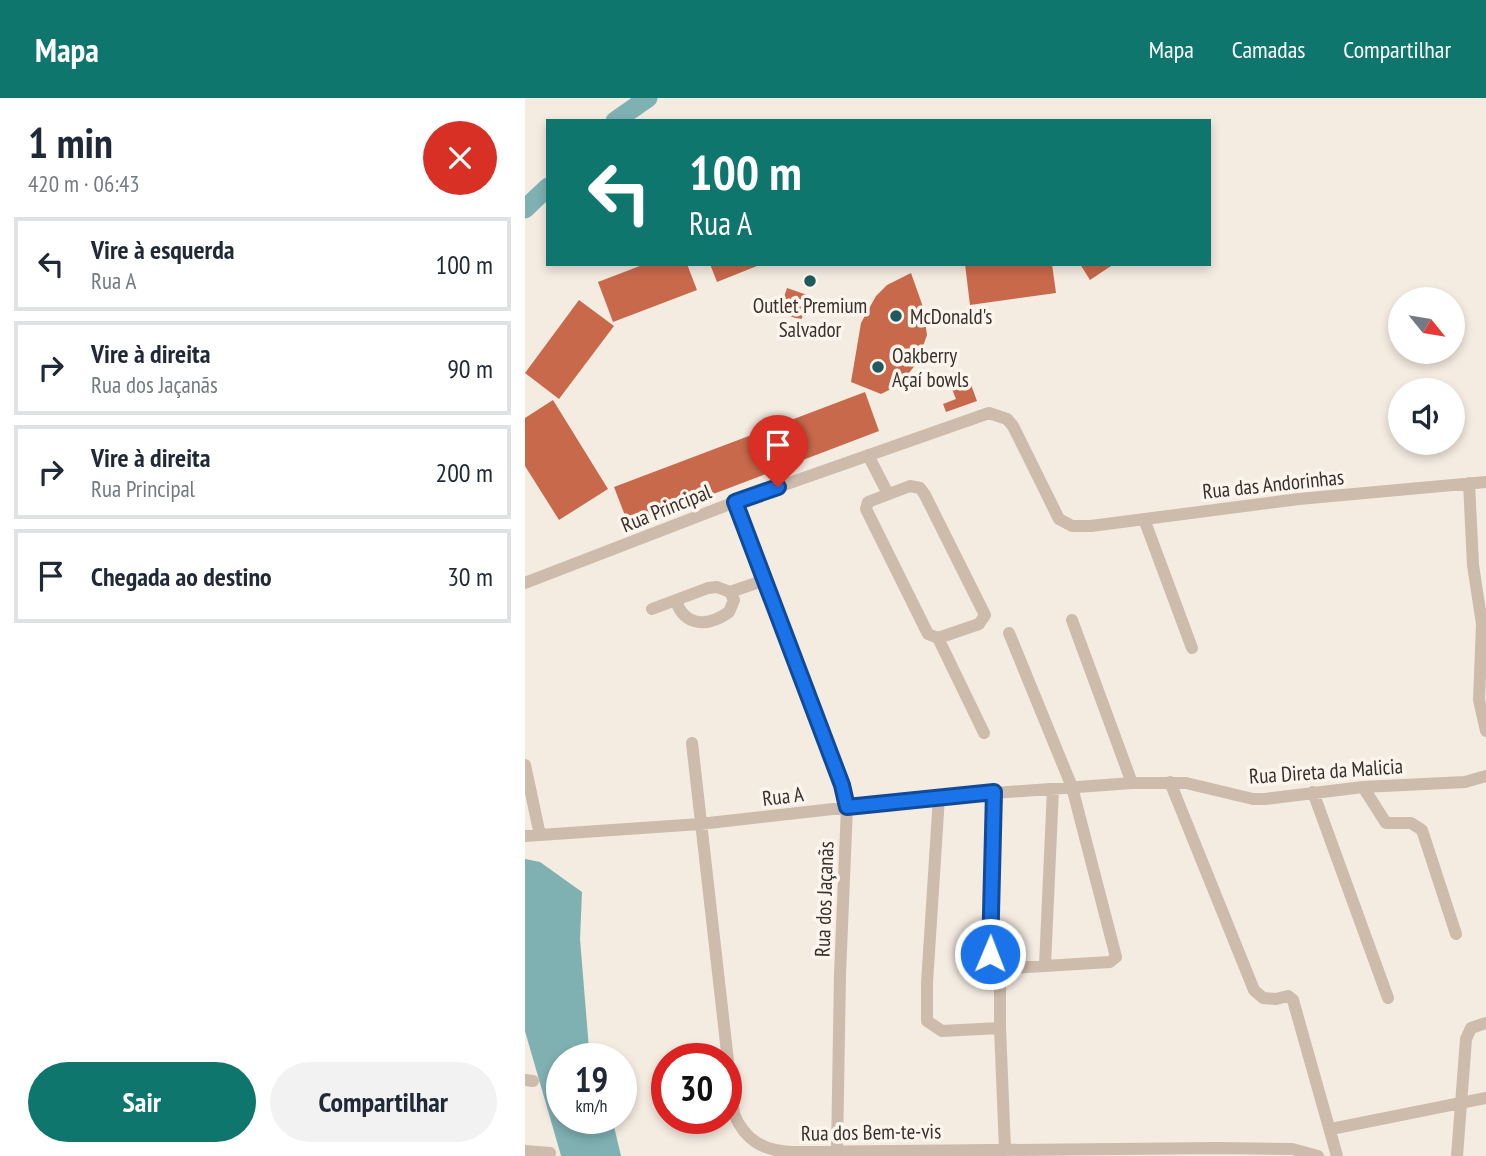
<!DOCTYPE html>
<html lang="pt">
<meta charset="utf-8">
<style>
:root{--surface:#fff;--page:#f2f2f3;--text:#1f2937;--muted:#747a83;--line:#e0e1e3;--accent:#0f766e}
body{margin:0;font-family:"PT Sans Narrow",sans-serif;background:var(--page);color:var(--text);height:100vh;display:flex;flex-direction:column;font-size:26px;white-space:nowrap}
*{box-sizing:border-box;margin:0}
p{font-size:23px;color:var(--muted)}
.icon{flex:none;width:38px;height:38px;fill:none;stroke:currentColor;stroke-width:2;stroke-linecap:round;stroke-linejoin:round}
.map{position:relative;flex:1;overflow:hidden}
.details{display:flex;flex-direction:column;background:var(--surface);width:525px}
.details>*{flex:none}
.hud{position:absolute;left:21px;top:21px;width:665px;height:147px;border-radius:0px;box-shadow:0 4px 10px #0003;background:#0f766e;color:#fff;overflow:hidden}
.needle{width:46px;rotate:120deg}
.tools{position:absolute;left:863px;top:189px;display:grid;gap:14px}
.tools a{display:grid;place-items:center;width:77px;height:77px;border-radius:50%;background:var(--surface);box-shadow:0 4px 10px #0003;font-size:35px}
.speed{position:absolute;left:21px;top:945px;display:flex;gap:14px;font-size:35px;font-weight:700;text-align:center}
.speed>*{display:grid;place-content:center;width:91px;height:91px;border-radius:50%;background:var(--surface);box-shadow:0 4px 10px #0003;line-height:1}
.speed small{font-size:18px;font-weight:400}
.speed .limit{border:10px solid #d22;background:#fff;color:#111}
.pin{position:absolute;display:grid;place-items:center;width:60px;height:60px;color:#fff;margin:-72px -30px;border-radius:50% 50% 50% 0;rotate:-45deg;box-shadow:0 0 7px #0007}
.pin .icon{rotate:45deg}
.me{position:absolute;width:77px;margin:-38px;rotate:1deg;stroke-linejoin:round;filter:drop-shadow(0 0 5px #0008)}
.turn{display:flex;align-items:center;gap:24px;height:147px;padding:0 28px;font-size:32px}
.turn .icon{width:91px;height:91px;stroke-width:2.5}
.turn b{display:block;font-size:49px;line-height:60px}
.round{display:grid;place-items:center;flex:none;width:74px;height:74px;border-radius:37px;background:var(--page)}
.headline{display:flex;align-items:center;justify-content:space-between;height:119px;padding:0 28px}
h1{font-size:42px;font-weight:700;line-height:52px}
.action{display:flex;gap:14px;margin-top:auto;padding:14px 28px}
.action a{flex:1;height:80px;border-radius:42px;background:var(--accent);color:#fff;font-size:28px;font-weight:700;line-height:80px;text-align:center}
.action a+a{background:var(--page);color:var(--text)}
ul{padding:0;list-style:none}
li{display:flex;align-items:center;gap:21px;height:94px;margin:0 14px 10px;padding:0 14px;border:4px solid var(--line);border-radius:0px}
li div{flex:1}
li b{display:block;font-size:26px}
li em{font-style:normal}
header{display:flex;align-items:center;gap:42px;box-sizing:border-box;height:98px;padding:0 35px;background:var(--accent);color:#fff}
header strong{font-size:33px}
nav{display:flex;gap:38px;margin-inline-start:auto;font-size:24px}
main{display:flex;flex:1;min-height:0}
.map>svg:first-child{display:block}
</style>
<header>
<strong>Mapa</strong>
<nav><a>Mapa</a><a>Camadas</a><a>Compartilhar</a></nav>
</header>
<main>
<section class="details">
<div class="headline"><div><h1>1 min</h1><p>420 m · 06:43</p></div><a class="round" style="background:#d93025;color:#fff"><svg class="icon" aria-label="close" viewBox="0 0 24 24"><path d="M6 6l12 12M18 6L6 18"/></svg></a></div>
<ul>
<li><svg class="icon" aria-label="left" viewBox="0 0 24 24"><path d="M17 20v-9H6M10 6l-5 5 5 5"/></svg><div><b>Vire à esquerda</b><p>Rua A</p></div><em>100 m</em></li>
<li><svg class="icon" aria-label="right" viewBox="0 0 24 24"><path d="M7 20v-9h11M14 6l5 5-5 5"/></svg><div><b>Vire à direita</b><p>Rua dos Jaçanãs</p></div><em>90 m</em></li>
<li><svg class="icon" aria-label="right" viewBox="0 0 24 24"><path d="M7 20v-9h11M14 6l5 5-5 5"/></svg><div><b>Vire à direita</b><p>Rua Principal</p></div><em>200 m</em></li>
<li><svg class="icon" aria-label="arrive" viewBox="0 0 24 24"><path d="M6 21V4h12l-3 4 3 4H6"/></svg><div><b>Chegada ao destino</b></div><em>30 m</em></li>
</ul>
<div class="action"><a>Sair</a><a>Compartilhar</a></div>
</section>
<div class="map">
<svg width="961" height="1058" viewBox="0 0 961 1058">
<rect width="100%" height="100%" fill="#f4ebe1"/>
<path fill="#7fb0b2" d="M0 761 15 764 57 794 55 841 64 951 67 961H37V1020H87L96 1058H46L0 899Z"/>
<g fill="none" stroke-linecap="round" stroke-linejoin="round">
<path stroke="#7fb0b2" stroke-width="19" d="M90 23 123 0
M0 111 23 89
M0 899 46 1058"/>
</g>
<path fill="#c8694b" d="M120 166H162L172 192 88 224 73 184Z
M185 166H237L192 184Z
M440 166H527L531 195 445 207Z
M555 166H589L565 182Z
M386 175 398 209 402 237 392 265 374 287 356 296 326 284 336 225 351 198 362 187Z
M262 190 285 198 276 222 254 214Z
M54 202 89 228 34 301 0 275Z
M445 284 452 303 421 314 418 306 431 301 427 291Z
M340 294 354 333 104 428 89 389Z
M28 302 83 391 34 422 0 368V320Z"/>
<g fill="none" stroke-linecap="round" stroke-linejoin="round">
<path stroke="#cdbbac" stroke-width="12" d="M343 357 363 396
M944 385 948 467 957 526 954 602 961 633
M385 388 395 390 400 397 460 517 454 526 413 540 403 536 341 411 343 404Z
M210 404 317 687 322 709 315 876 312 1053
M619 421 667 550
M0 485 210 404 464 315 482 321 488 328 534 421 547 428H566L774 401 961 384
M151 503C160 529 183 529 204 514L209 502 205 494
M127 511 183 490 192 489 205 494 240 482
M547 522 607 685
M413 540 459 635
M167 645 209 1016C220 1042 238 1053 267 1054L692 1050 767 1051 793 1058
M0 667 15 737
M645 684 729 892 738 900 751 901 763 898 768 902 812 1058
M838 689 861 725H886L897 732 931 836
M469 694 464 865 466 869 475 875
M788 694 863 900
M414 699 402 885V923L417 933 475 930
M0 738 175 726 414 699 607 685H661L728 701H740L838 689 940 684 961 678
M520 867 528 691
M475 875 487 870 585 864 591 859 547 689 484 535
M475 875V930L480 1051
M0 982 8 983
M806 1031 961 1000
M0 1053 25 1055
M932 1058 941 941 946 930 961 925"/>
</g>
<g fill="none" stroke-linecap="round" stroke-linejoin="round">
<defs>
<path id="route" d="M253 389 210 404 317 687 322 709 469 694 465 856"/>
</defs>
<use href="#route" stroke="#114b97" stroke-width="18"/>
<use href="#route" stroke="#1a73e8" stroke-width="12"/>
</g>
<g fill="#1f5a5e" stroke="#fbf5ee" stroke-width="2.5">
<circle cx="285" cy="183" r="7"/>
<circle cx="371" cy="218" r="7"/>
<circle cx="353" cy="269" r="7"/>
</g>
<g text-anchor="middle" dominant-baseline="central" stroke-width="7" stroke-linejoin="round" paint-order="stroke">
<g font-size="21" fill="#3b302b" stroke="#fbf5ee" text-anchor="start">
<text x="285" y="207" text-anchor="middle">Outlet Premium<tspan x="285" dy="24">Salvador</tspan></text>
<text x="385" y="218">McDonald's</text>
<text x="367" y="257">Oakberry<tspan x="367" dy="24">Açaí bowls</tspan></text>
</g>
<g font-size="21" fill="#3b302b" stroke="#fbf5ee">
<text transform="translate(748 386) rotate(-6)">Rua das Andorinhas</text>
<text transform="translate(141 410) rotate(-22)">Rua Principal</text>
<text transform="translate(801 673) rotate(-4)">Rua Direta da Malicia</text>
<text transform="translate(258 698) rotate(-7)">Rua A</text>
<text transform="translate(299 801) rotate(-88)">Rua dos Jaçanãs</text>
<text transform="translate(346 1034) rotate(-1)">Rua dos Bem-te-vis</text>
</g>
</g>
</svg>
<div class="tools">
<a><svg class="needle" viewBox="-14 -14 28 28"><path d="M0-13l5 13h-10z" fill="#e53935"/><path d="M0 13l5-13h-10z" fill="#747a83"/></svg></a>
<a><svg class="icon" aria-label="sound" viewBox="0 0 24 24"><path d="M4 9h4l5-4v14l-5-4H4zM17 9q2 3 0 6"/></svg></a>
</div>
<div class="speed"><div>19<small>km/h</small></div><div class="limit">30</div></div>
<div class="pin" style="left:253px;top:389px;background:#d93025"><svg class="icon" aria-label="arrive" viewBox="0 0 24 24"><path d="M6 21V4h12l-3 4 3 4H6"/></svg></div>
<svg class="me" style="left:465px;top:856px" viewBox="-20 -20 40 40"><circle r="17" fill="#1a73e8" stroke="#fff" stroke-width="3"/><path d="M0-11L8 9 0 5-8 9z" fill="#fff"/></svg>
<div class="hud">
<div class="turn"><svg class="icon" aria-label="left" viewBox="0 0 24 24"><path d="M17 20v-9H6M10 6l-5 5 5 5"/></svg><div><b>100 m</b>Rua A</div></div>
</div>
</div>
</main>
